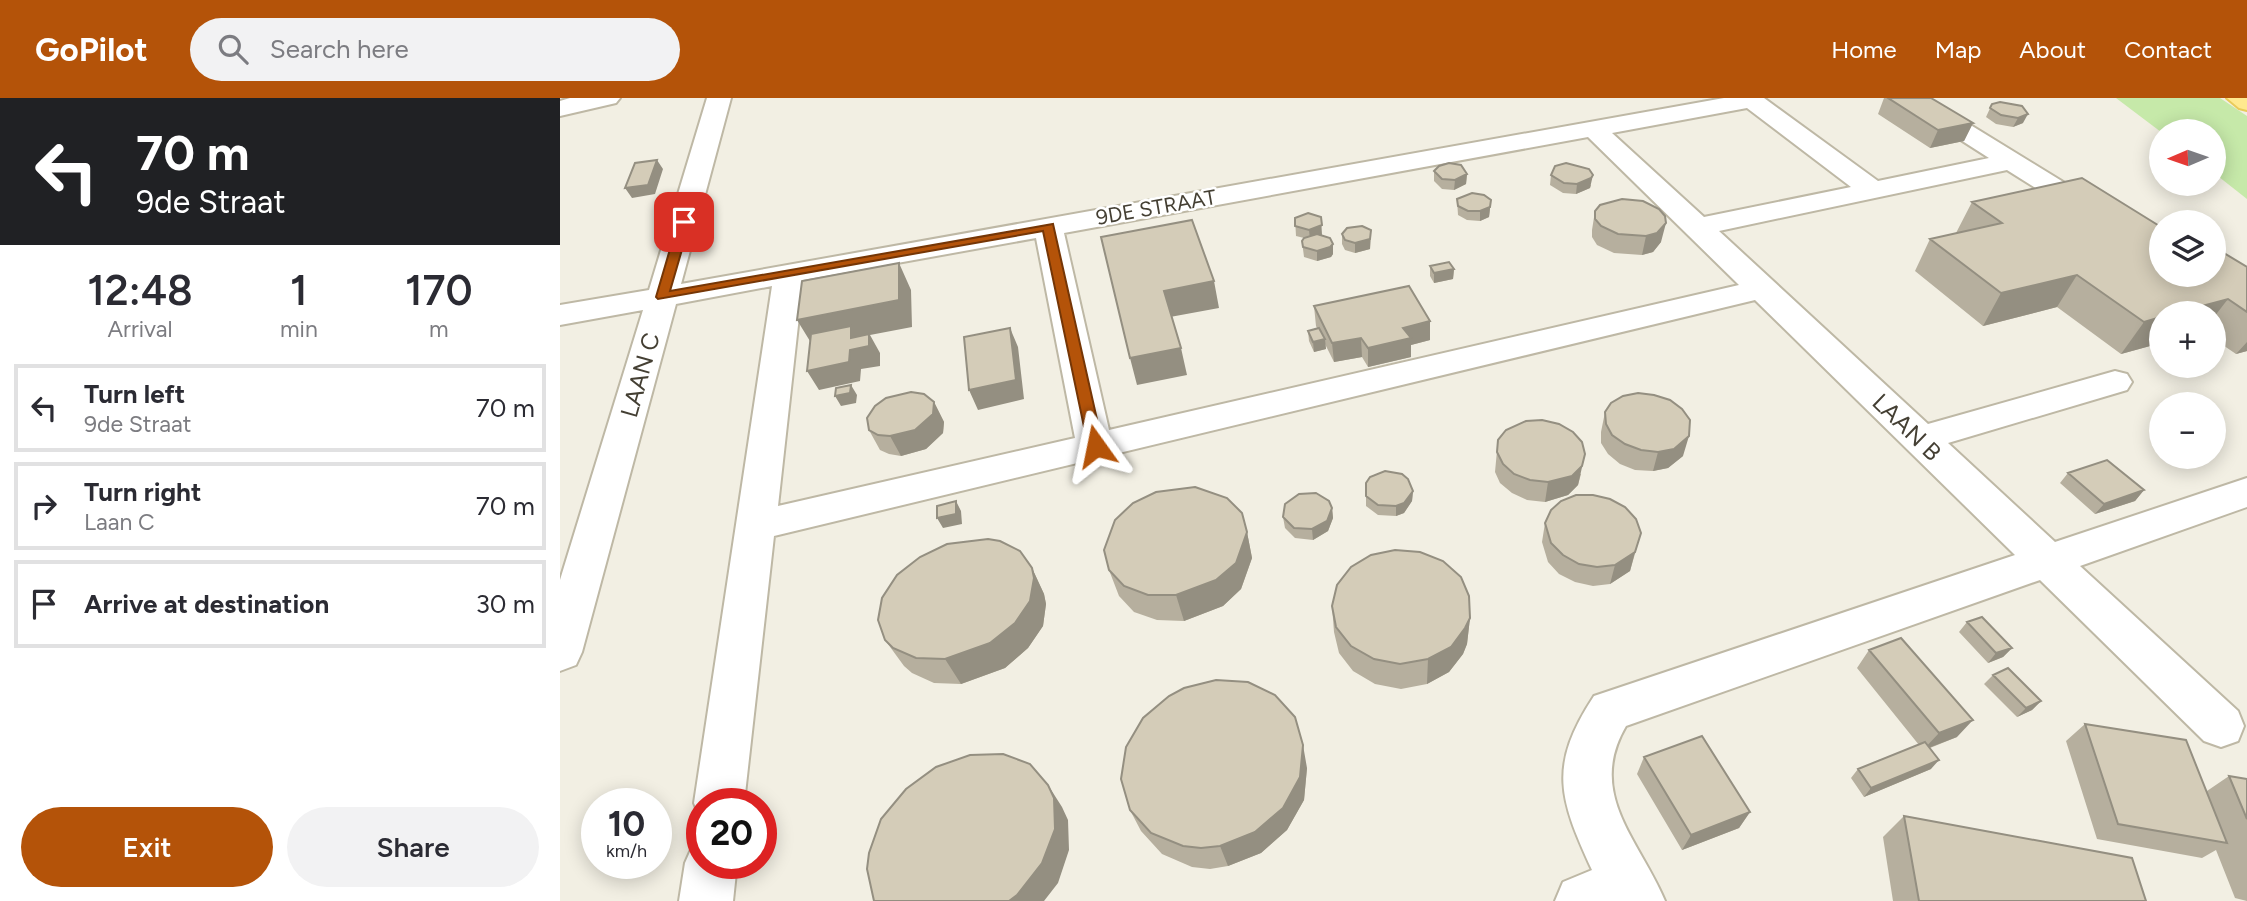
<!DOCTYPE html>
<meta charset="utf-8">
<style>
:root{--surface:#fff;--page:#f2f2f3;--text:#2b2b33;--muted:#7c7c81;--line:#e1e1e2;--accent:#b45309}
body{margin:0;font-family:Figtree,sans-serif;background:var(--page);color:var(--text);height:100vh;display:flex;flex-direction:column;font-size:26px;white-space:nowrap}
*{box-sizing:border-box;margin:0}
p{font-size:23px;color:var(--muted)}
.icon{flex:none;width:38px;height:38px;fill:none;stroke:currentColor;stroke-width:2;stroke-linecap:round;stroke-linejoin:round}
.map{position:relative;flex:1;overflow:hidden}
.panel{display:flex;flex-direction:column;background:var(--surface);width:560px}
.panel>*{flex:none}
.top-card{background:#202124;color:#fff;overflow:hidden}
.needle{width:46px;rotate:268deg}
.tools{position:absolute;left:1589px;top:21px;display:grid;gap:14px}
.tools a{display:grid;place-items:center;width:77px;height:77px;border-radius:50%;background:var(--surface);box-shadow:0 4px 18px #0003;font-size:35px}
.speed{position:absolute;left:21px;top:690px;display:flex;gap:14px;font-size:35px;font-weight:700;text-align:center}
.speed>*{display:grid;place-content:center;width:91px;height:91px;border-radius:50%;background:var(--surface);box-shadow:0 4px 18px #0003;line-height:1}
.speed small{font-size:18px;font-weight:400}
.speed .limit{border:10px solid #d22;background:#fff;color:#111}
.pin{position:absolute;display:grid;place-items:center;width:60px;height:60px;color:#fff;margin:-30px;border-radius:14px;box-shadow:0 4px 10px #0006}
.me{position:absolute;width:77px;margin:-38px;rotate:348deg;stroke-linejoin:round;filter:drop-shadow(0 0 5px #0008)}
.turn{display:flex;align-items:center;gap:24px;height:147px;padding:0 21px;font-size:32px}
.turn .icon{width:91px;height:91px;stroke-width:2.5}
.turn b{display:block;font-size:49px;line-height:60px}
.eta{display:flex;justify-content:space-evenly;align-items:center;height:119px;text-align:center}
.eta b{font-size:42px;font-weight:600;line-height:49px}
.button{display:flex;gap:14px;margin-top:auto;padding:14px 21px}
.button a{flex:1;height:80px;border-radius:42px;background:var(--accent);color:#fff;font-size:28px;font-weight:600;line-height:80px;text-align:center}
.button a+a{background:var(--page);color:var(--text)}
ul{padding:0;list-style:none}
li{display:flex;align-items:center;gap:21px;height:88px;margin:0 14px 10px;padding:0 7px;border:4px solid var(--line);border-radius:0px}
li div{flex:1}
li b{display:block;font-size:26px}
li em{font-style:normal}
header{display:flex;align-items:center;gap:42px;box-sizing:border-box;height:98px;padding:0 35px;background:var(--accent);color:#fff}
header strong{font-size:33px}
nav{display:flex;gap:38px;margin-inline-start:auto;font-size:24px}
.search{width:490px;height:63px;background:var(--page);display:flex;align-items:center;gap:18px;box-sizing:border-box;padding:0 24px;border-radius:38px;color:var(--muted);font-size:26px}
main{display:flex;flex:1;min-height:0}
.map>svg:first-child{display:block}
</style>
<header>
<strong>GoPilot</strong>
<div class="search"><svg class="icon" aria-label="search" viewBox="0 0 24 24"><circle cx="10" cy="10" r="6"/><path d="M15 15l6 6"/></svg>Search here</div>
<nav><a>Home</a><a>Map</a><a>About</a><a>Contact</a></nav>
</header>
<main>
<section class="panel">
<div class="top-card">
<div class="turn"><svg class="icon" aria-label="left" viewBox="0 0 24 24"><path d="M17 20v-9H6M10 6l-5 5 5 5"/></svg><div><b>70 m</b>9de Straat</div></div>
</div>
<div class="eta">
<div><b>12:48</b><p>Arrival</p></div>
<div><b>1</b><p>min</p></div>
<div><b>170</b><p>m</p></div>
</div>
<ul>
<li><svg class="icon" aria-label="left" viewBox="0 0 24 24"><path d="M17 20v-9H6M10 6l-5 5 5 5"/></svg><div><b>Turn left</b><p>9de Straat</p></div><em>70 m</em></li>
<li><svg class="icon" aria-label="right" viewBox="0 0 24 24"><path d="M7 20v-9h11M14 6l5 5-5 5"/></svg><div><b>Turn right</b><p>Laan C</p></div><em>70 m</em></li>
<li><svg class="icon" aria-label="arrive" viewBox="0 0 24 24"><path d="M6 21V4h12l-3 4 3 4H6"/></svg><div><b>Arrive at destination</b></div><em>30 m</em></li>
</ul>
<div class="button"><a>Exit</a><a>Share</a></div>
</section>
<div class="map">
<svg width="1687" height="803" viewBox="0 0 1687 803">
<rect width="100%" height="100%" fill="#f2efe3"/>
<path fill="#c6e9a9" d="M1556 0H1660L1687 18V101L1654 75V33L1601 34Z"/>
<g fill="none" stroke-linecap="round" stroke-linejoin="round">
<defs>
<path id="minor" d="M10 0H60L56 5 0 18V3Z
M147 0H171L121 186 1164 0H1204L1318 83 1429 60 1357 14 1353 9 1357 4H1373L1601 144V165L1591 162 1447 72 1159 133 1368 326 1555 273 1567 276 1572 284 1567 292 1388 345 1495 444 1687 380V409L1520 468 1678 613 1684 628 1678 643 1661 649 1644 643 1480 482 1066 628C1026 696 1080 743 1105 803H995L1003 784 1032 772C999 700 988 668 1034 598L1455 457 1195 202 214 438 184 705H142L141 722 134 705 212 188 116 206 22 554 16 567 0 573V482L83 212 0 227V207L89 192ZM1187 10 1291 89 1144 119 1052 35ZM1028 39 1179 187 549 332 504 135ZM476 140 515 340 218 408 243 182Z
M142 743V765H177L173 803H119L125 765 133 747Z"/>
<path id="major" d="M1667 0H1687V12L1679 10Z"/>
</defs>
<use href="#minor" stroke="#beb8a5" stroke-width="4"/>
<use href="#major" stroke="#e9cb5a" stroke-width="4"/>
<use href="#minor" fill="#fff" fill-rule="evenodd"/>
<use href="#major" fill="#ffe98f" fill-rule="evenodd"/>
</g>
<path fill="#b6af9e" d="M1324 0H1371L1413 25 1404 43 1370 50 1318 16Z
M1440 4 1463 25 1453 29 1436 26 1426 19 1432 6Z
M874 73 907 76 906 86 894 92 882 91 874 83Z
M991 77 1031 87 1030 90 1016 96 1003 95 990 87Z
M897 101 931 102 929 119 920 123 907 122 898 117Z
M1412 104 1601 177 1687 169V253L1676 256 1654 241V215H1601V245L1561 256 1497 209 1423 228 1355 173 1370 141 1396 135Z
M1035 113 1101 144 1093 154 1082 157 1054 155 1037 147 1032 139V132Z
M735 120 762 137 773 146V156L771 159 757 163 744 159 742 143 744 140 736 138Z
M811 132 810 151 795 155 785 152 782 146V136Z
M870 168 894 171 893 181 874 185 870 178Z
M754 208 870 223V242L851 247V259L808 269 802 259 774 264 765 246 766 251 754 254 749 243 748 233 757 230 756 228Z
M374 304 384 324 383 335 366 351 341 358 329 356 320 352 309 332Z
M1045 314 1123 358 1108 370 1093 373 1075 372 1060 366 1048 356 1041 345V334Z
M938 342 1021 376 1018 387 1008 397 985 404 967 402 952 395 940 385 935 374Z
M1508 375 1584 392 1575 403 1535 416 1500 385Z
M806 385 853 393 852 403 844 415 836 418 818 417 806 408Z
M772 410 773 420 768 433 753 442 735 440 725 430 723 419Z
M985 425 1081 435 1070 473 1050 486 1033 488 1015 484 999 476 988 464 982 444Z
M687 434 692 460 681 491 663 508 624 523 597 522 574 514 559 498 549 472Z
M472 470 484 496 486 506 483 528 468 550 445 570 401 586 374 585 352 575 344 568 325 542Z
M772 508 910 520 907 546 903 556 889 574 867 586 841 591 815 586 793 573 779 555 774 534Z
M1407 524 1452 550 1443 559 1428 565 1399 534Z
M1309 552 1397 639 1370 650 1371 671 1304 699 1291 680 1298 671 1359 647 1297 570Z
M1433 577 1481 603 1472 612 1457 619 1424 586Z
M1525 626 1647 693 1669 678 1687 681V803L1675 800 1656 752 1642 760 1537 741 1506 643Z
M1084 659 1190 714 1179 730 1122 752 1077 676Z
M747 670 744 702 727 732 701 755 668 768 650 771 632 769 602 756 581 733 570 712Z
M1344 718 1586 803H1333L1323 739Z"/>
<path fill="#948f81" d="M1468 16 1463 25 1453 29 1458 20Z
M1413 25 1404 43 1370 50 1378 32Z
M97 62 103 71 95 96 72 100 65 90Z
M907 76 906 86 894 92 895 82Z
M1033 77 1030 90 1016 96 1017 86Z
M931 102 929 119 920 123V113Z
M761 119 762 137 750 142 749 132Z
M1106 125 1101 144 1093 154 1082 157 1086 138Z
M811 132 810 151 795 155V145Z
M773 146V156L771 159 757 163V153Z
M339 165 351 192 352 229 310 237 320 255V268L301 271 300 283 259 292 247 273 253 248 237 222Z
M894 171 893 181 874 185V175Z
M1517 177 1497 209 1423 228 1441 195Z
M654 183 659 210 610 219 604 193Z
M1668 201 1654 219V215H1616Z
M1601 219V245L1561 256 1584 224Z
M870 223V242L851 247V259L808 269V250L843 230Z
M450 230 458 249 464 301 418 312 409 292Z
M801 240 802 259 774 264 772 245Z
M765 241 766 251 754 254 753 244Z
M1687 244V253L1676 256Z
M621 250 627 277 577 287 570 260Z
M291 287 297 297 296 305 281 308 275 298Z
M374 304 384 324 383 335 366 351 341 358 330 338Z
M1129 338 1123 358 1108 370 1093 373 1098 354Z
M1025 356 1018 387 1008 397 985 404 988 384Z
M1584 392 1575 403 1535 416 1544 406Z
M853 393 852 403 844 415 836 418V408Z
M396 403 401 413 402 426 383 430 377 420Z
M772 410 773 420 768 433 753 442 752 431Z
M687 434 692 460 681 491 663 508 624 523 616 497Z
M1075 454 1070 473 1050 486 1055 467Z
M472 470 484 496 486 506 483 528 468 550 445 570 401 586 385 561Z
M910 520 907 546 903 556 889 574 867 586 868 561Z
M1452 550 1443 559 1428 565 1436 555Z
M1481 603 1472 612 1457 619 1466 610Z
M1413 622 1397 639 1363 652 1379 635Z
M743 647 747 670 744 702 727 732 701 755 668 768 660 748Z
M1379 662 1371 671 1304 699 1311 690Z
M488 687 502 709 508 722 509 752 498 785 484 803H449Z
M1190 714 1179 730 1122 752 1131 737Z"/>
<path fill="#d4ccb8" stroke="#948f81" stroke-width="2" d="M1328 0H1371L1413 25 1378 32Z
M1440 4 1462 8 1468 16 1458 20 1441 17 1430 10 1432 6Z
M97 62 88 87 65 90 75 65Z
M889 65 901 67 907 76 895 82 882 81 874 73 879 68Z
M1006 65 1029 71 1033 77 1031 80 1017 86 1004 85 991 77 995 68Z
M1522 80 1601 129V177H1654V149L1687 169V214L1668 201 1616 215H1601V219L1584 224 1517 177 1441 195 1370 141 1442 125 1412 104Z
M912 95 924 97 931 102 930 109 920 113H908L898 108 897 101Z
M1062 101 1083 103 1099 111 1105 118 1106 125 1097 135 1086 138 1058 136 1041 128 1035 121V113L1040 107Z
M748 115 761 119 762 127 749 132 735 128V120Z
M632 122 654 183 604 193 621 250 570 260 541 139Z
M802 128 811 132 810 141 795 145 785 142 782 136 787 130Z
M757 136 770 140 773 146 770 149 757 153 743 149 742 143 744 140Z
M889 164 894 171 874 175 870 168Z
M339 165V202L237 222 242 183Z
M849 188 870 223 843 230 851 240 808 250 801 240 772 245 754 208Z
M291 228V240L309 236V248L290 252 289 264 247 273 251 236Z
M450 230 456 282 409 292 404 239Z
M759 230 765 241 753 244 748 233Z
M291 287 290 295 275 298 276 290Z
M351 294 364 296 374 304 373 316 355 332 330 338 318 337 309 332 307 320 315 308 326 300Z
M1078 295 1094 297 1110 302 1122 311 1130 322 1129 338 1114 351 1098 354 1081 352 1065 346 1052 337 1046 326 1045 314 1051 305 1063 298Z
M982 322 999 326 1013 334 1022 344 1025 356 1022 368 1012 378 988 384 970 382 954 376 943 366 937 354 938 342 946 332 966 323Z
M1547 362 1584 392 1544 406 1508 375Z
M825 373 842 376 848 381 853 393 844 405 836 408 818 407 806 398V385L810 379Z
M635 389 667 400 682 415 687 434 676 465 656 482 616 497H588L564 488 549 472 544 452 555 422 573 405 596 394Z
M756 395 769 403 772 410 767 423 752 431 734 430 723 419 725 406 739 396Z
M1016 397H1033L1050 401 1065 409 1076 421 1081 435 1075 454 1055 467 1037 469 1019 466 1003 457 991 445 985 425 991 412 1001 403Z
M396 403V416L377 420V408Z
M428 441 440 443 460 453 472 470 474 480 470 503 455 525 430 545 385 561 356 560 333 550 325 542 318 522 322 500 337 477 360 459 387 446Z
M835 452 860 454 883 463 901 479 909 498 910 520 905 530 891 549 868 561 840 566 814 561 791 548 776 529 772 508 777 487 791 469 811 457Z
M1422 519 1452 550 1436 555 1407 524Z
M1341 540 1413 622 1379 635 1309 552Z
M1448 570 1481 603 1466 610 1433 577Z
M656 582 688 584 715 597 735 619 743 647 740 679 723 710 695 734 660 748 641 750 623 748 591 735 570 712 561 681 566 649 583 620 609 598 624 590Z
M1525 626 1626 642 1667 745 1558 726Z
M1142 638 1190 714 1131 737 1084 659Z
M1365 644 1379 662 1311 690 1298 671Z
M443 656 470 666 488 687 494 700 495 731 482 765 457 797 449 803H314L307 771 309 755 321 721 346 691 376 669 410 657Z
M1669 678 1687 681V721Z
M1344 718 1572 760 1586 803H1359Z"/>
<path fill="#b45309" stroke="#753606" stroke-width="2" d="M124 121 130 124 110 193 493 126 543 348 536 353 528 348 483 133 98 201 96 199 118 124Z"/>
<g text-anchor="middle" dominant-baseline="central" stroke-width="5" stroke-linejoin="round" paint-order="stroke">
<g font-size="21" fill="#443f33" stroke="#fff">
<text transform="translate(596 109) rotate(-10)">9DE STRAAT</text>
</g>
<g font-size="24" fill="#443f33" stroke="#fff">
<text transform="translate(80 277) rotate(-74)">LAAN C</text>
<text transform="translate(1347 329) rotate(44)">LAAN B</text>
</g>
</g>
</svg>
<div class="tools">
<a><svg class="needle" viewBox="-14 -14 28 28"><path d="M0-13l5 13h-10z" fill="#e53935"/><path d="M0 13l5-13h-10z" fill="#7c7c81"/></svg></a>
<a><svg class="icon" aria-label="layers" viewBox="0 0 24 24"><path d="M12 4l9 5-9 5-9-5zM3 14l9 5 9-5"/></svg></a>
<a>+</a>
<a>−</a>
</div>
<div class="speed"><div>10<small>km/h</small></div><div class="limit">20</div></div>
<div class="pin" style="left:124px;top:124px;background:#d93025"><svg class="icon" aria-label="arrive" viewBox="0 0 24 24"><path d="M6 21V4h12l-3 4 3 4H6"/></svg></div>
<svg class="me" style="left:536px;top:348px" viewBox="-20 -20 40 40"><path d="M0-17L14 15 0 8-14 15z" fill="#b45309" stroke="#fff" stroke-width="4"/></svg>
</div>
</main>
